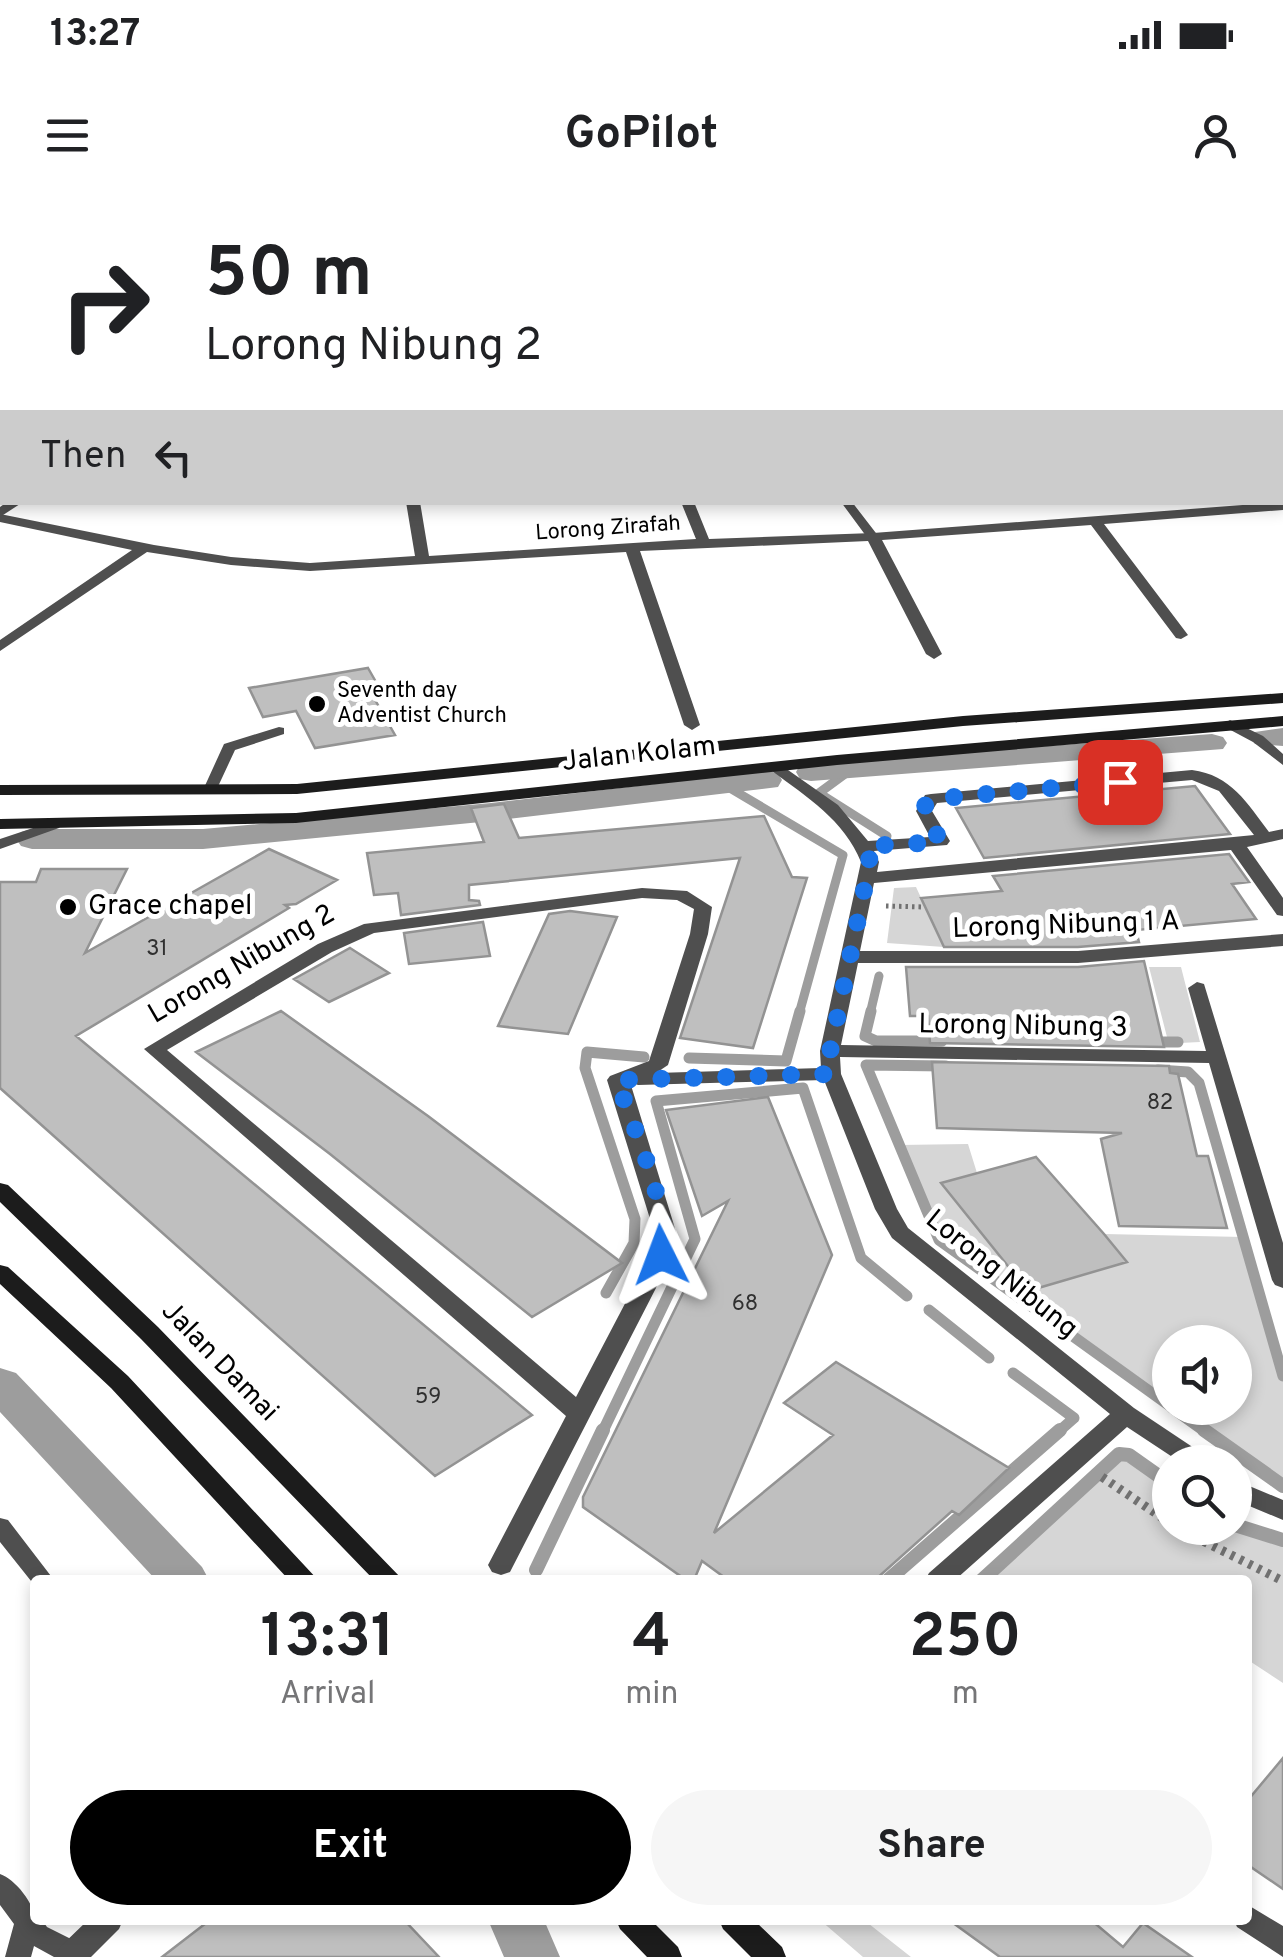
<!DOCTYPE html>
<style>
:root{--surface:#fff;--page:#f6f6f6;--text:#202124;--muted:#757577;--accent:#000}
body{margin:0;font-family:Overpass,sans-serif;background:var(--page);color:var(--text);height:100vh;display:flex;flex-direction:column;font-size:38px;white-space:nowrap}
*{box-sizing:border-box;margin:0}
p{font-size:32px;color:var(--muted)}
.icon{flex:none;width:55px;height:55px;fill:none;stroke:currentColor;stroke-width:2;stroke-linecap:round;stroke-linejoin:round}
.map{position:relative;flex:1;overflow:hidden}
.sheet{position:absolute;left:30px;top:1375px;width:1222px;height:350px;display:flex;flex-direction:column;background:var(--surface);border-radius:10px;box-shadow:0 5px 15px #0003}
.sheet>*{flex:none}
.banner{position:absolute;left:0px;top:0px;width:1285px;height:305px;box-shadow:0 5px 15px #0003;background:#fff;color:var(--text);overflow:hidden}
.tools{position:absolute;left:1152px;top:1125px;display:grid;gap:20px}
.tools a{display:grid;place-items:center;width:100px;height:100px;border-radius:50%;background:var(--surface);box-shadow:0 5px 15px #0003;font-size:50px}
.pin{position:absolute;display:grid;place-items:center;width:85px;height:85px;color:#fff;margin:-42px;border-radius:20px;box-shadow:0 5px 15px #0006}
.me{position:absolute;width:110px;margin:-55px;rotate:357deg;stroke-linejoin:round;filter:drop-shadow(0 0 8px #0008)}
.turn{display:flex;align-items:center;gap:35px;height:210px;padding:0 40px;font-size:45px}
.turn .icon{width:130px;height:130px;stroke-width:2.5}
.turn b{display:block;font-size:70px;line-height:85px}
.then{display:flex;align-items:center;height:95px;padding:0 40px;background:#0003;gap:20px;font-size:38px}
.eta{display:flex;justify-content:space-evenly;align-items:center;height:170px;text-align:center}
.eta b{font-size:60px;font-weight:700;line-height:70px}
.action{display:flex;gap:20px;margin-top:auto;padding:20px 40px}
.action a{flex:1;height:115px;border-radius:60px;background:var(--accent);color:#fff;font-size:40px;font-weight:700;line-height:115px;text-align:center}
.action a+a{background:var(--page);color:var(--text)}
.status{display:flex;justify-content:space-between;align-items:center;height:70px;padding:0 50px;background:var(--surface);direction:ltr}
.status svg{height:28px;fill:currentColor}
header{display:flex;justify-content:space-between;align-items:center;height:130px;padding:0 40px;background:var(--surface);font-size:45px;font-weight:700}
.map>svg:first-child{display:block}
</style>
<div class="status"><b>13:27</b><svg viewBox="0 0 49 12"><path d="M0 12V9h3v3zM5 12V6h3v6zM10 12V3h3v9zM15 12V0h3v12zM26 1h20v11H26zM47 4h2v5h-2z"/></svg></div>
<header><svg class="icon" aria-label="menu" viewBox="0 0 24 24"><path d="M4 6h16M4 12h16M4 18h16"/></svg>GoPilot<svg class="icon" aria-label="person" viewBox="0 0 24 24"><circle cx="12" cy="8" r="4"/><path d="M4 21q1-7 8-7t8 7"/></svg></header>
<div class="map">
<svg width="1283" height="1757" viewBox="0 0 1283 1757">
<rect width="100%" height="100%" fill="#fff"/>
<path fill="#d6d6d6" d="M916 687 944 747 887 743 894 688Z
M1149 767H1181L1200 842 1180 843 1179 838 1167 837Z
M968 944 977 973 942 983 1028 1091 1126 1062 1104 1034 1243 1037 1283 1176V1286L1172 1208H1235V1142H1170V1206L939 1040 899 945Z
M1123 1253 1170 1284V1328L1235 1325 1283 1340V1483L1248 1460V1380H982L1113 1258Z
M820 1720H864L911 1757H863Z"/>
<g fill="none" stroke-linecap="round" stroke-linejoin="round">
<path stroke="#9d9d9d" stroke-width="9" d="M853 568 819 593 887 636
M728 587 843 655 799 814
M870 814 879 776"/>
<path stroke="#9d9d9d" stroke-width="11" d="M871 811 865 836 876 841H942
M1149 842H1178
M689 858 786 861 800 811
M946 866 866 865 939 1040 1170 1206
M1158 870 1188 872 1199 883 1283 1176
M606 1093 634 1043 635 1019 585 868 587 852 644 857
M929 1110 989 1158
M1013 1173 1074 1218 1057 1233
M1172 1208 1207 1233
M602 1233 695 1039 656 901 803 888 861 1058 907 1096"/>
<path stroke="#9d9d9d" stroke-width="14" d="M1204 1230 1283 1286
M1235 1325 1283 1340
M536 1370 603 1230
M888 1380 1060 1230
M982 1380 1119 1254 1129 1255 1170 1284"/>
<path fill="#9d9d9d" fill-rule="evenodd" d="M1283 528V546L1255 544 1251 538 1255 532Z
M1212 534 1223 537 1227 543 1223 549 811 581 800 579 796 572 800 565 811 563Z
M767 571 778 573 782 580 778 587 491 621 203 649H32L21 646 16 639 21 632 32 629H203L491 603Z
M0 1168 16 1173 202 1367 209 1380H156L0 1212Z
M488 1720H544L560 1757H504Z"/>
</g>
<path fill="#bfbfbf" stroke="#939393" stroke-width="2.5" d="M368 468 384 496 374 498 395 535 315 548 296 511 263 517 249 488Z
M1195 586 1230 634 984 658 956 608Z
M504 604 519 638 764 616 792 677 807 678 753 848 680 838 740 658 469 685V700L479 701 480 705 401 715 398 693 374 695 367 653 484 642 471 608Z
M269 649 337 680 296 704 285 705 289 708 76 836 532 1215 435 1276 0 888V682H36L41 669H127L85 753Z
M1229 654 1249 682 1232 684 1256 719 1136 730 1139 742 1078 747H944L921 698 1002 691 993 676Z
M570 711 617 717 568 834 498 826 549 714Z
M483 722 490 756 409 764 404 733Z
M350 748 389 773 329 802 294 779Z
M1144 761 1164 847 930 843 928 816H910L906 767H1078Z
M281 811 428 916 622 1063 532 1117 330 954 196 852Z
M932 862 1169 866 1170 873 1178 874 1197 956H1208L1227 1028 1119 1026 1101 939 1122 933 937 928Z
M768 897 832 1055 714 1333 833 1235 784 1203 836 1162 1009 1268 959 1315 952 1311 875 1380H728L702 1361 694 1380H686L583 1307V1297L728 1001 702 1016 666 910Z
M1036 957 1104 1034 1127 1062 1028 1091 941 983Z
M1283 1558V1689L1248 1665V1600Z
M210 1720H404L439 1757H162Z
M949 1720H1091L1123 1747 1143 1723 1192 1757H1000Z"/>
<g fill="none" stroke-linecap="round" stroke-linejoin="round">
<path stroke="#717171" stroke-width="5" stroke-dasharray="2.5 4" stroke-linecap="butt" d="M886 706 925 707"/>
<path stroke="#717171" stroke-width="9" stroke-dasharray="4 6" stroke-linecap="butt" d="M1102 1277 1170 1323
M1177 1328 1283 1381"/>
<path fill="#4f4f4f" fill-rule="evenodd" d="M841 302H852L879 337 877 340H869Z
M1230 520 1263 536 1283 554V565L1253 542 1225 527 1223 524Z
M279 527 284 528V534L235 550 215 593H205L203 590 224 544Z
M54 621 61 625 59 628 0 649V639Z
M0 1318 8 1320 54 1380H35V1386L0 1342Z
M0 1674C15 1679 35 1704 35 1720H42L47 1727 83 1745 86 1757H54L34 1746 31 1757H5L14 1724 0 1705Z"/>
<path fill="#4f4f4f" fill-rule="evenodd" d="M633 0H646L647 2H635Z
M1261 0H1277L1278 2H1264Z
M1283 31V38H1282V31Z
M0 58H2V64H0Z
M1282 115H1283V121H1282Z
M0 131H2V137H0Z
M1282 149H1283V155H1282Z
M2 233V241L0 242V234Z
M406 302H420L429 356 696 339 681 302H694L709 339 873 333 1283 302V310L1104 324 1188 435 1181 439 1176 438 1091 325 882 340 942 454 934 459 926 454 868 341 640 351 700 525 692 530 684 525 626 352 310 371 231 365 147 352 0 451V440L132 350 0 322V314L154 345 231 357 310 363 415 356Z
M778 563 838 605 868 641 930 637 916 611 925 595 931 594 1192 570C1231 575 1247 603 1269 632L1283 629V639L1247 647 1283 698V716L1277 715 1231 650 874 683 860 751H1078L1283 734V746L1078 763H858L841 845 1206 851 1188 788 1197 782 1204 784 1283 1043V1088L1275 1085 1272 1080 1209 863 840 857 841 874 897 1009 908 1028 1134 1208 1206 1256 1209 1262H1180L1127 1227 955 1380H925L929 1373 1110 1214 892 1038 875 1009 824 880 638 885 630 882 677 1035 656 1088 510 1372 501 1375 492 1372 488 1365 566 1216 144 849 318 744 364 724 642 688 687 691 712 707 708 734 668 865 656 873 821 868 820 851 861 662C844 620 807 597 772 571V565ZM1192 580 1219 591 1254 635 877 672 879 662 874 651 947 645 950 641 932 611 937 603ZM642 698 677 700 694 709 690 734 649 861 610 876 607 880 655 1035 640 1075 576 1197 167 850 332 752 374 733Z
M1235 1280 1283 1300V1320L1235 1300Z
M1248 1705 1283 1726V1757L1237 1727 1234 1720H1248Z
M88 1720H123L119 1729 91 1757H56L60 1747Z"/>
<path fill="#4f4f4f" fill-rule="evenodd" d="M7 302H23L0 317V307Z"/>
<path fill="#1c1c1c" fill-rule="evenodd" d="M1283 493V503L963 526 297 594 0 595V585L297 584 963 516Z
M1283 516V526L837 565 296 623 0 629V619L296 613 837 555Z
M0 983 8 985 158 1127 403 1380H374L141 1139 0 1002Z
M0 1065 8 1067 128 1176 318 1380H289L111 1188 0 1084Z
M616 1720H651L678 1747 682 1757H647L620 1729Z
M719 1720H754L782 1747 786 1757H751L723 1729Z"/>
</g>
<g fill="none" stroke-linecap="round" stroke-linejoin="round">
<path stroke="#1a73e8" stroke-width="18" stroke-dasharray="0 32.4" d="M661 1055C672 1009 632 926 617 880L831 874 830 852 870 662 866 646 941 642 924 611 926 602 932 599 1120 582"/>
</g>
<g fill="#000" stroke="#fff" stroke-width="4">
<circle cx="317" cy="504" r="10"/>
<circle cx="68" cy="707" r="10"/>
</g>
<g text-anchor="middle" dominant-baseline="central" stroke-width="10" stroke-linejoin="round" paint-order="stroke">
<g font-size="22" fill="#000" stroke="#fff">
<text transform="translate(608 329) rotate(-4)">Lorong Zirafah</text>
</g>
<g font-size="22" fill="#000" stroke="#fff" text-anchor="start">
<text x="337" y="491">Seventh day<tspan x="337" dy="25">Adventist Church</tspan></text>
</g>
<g font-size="22" fill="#303030">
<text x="157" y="749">31</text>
<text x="1160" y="903">82</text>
<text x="745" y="1104">68</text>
<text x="428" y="1197">59</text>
</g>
<g font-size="28" fill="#000" stroke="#fff">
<text transform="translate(639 555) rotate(-6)">Jalan Kolam</text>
<text transform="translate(1066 726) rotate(-2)">Lorong Nibung 1 A</text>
<text transform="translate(242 765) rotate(-30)">Lorong Nibung 2</text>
<text transform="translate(1023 827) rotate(1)">Lorong Nibung 3</text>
<text transform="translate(1001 1075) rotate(39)">Lorong Nibung</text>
<text transform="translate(219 1162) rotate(46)">Jalan Damai</text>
</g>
<g font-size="28" fill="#000" stroke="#fff" text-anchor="start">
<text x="88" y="707">Grace chapel</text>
</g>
</g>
</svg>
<div class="tools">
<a><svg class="icon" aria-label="sound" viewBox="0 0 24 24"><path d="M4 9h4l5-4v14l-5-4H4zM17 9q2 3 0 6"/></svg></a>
<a><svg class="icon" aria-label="search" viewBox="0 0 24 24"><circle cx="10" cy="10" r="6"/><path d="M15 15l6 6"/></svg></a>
</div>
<div class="pin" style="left:1120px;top:582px;background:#d93025"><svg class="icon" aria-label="arrive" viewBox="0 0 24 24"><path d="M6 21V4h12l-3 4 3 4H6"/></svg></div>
<svg class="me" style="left:661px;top:1055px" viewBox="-20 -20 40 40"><path d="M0-17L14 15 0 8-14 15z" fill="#1a73e8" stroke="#fff" stroke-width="4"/></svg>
<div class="banner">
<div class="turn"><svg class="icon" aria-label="right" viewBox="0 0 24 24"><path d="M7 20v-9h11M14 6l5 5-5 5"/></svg><div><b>50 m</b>Lorong Nibung 2</div></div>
<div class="then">Then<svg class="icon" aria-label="left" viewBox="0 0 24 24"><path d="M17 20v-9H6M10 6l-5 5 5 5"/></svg></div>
</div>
<section class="sheet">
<div class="eta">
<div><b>13:31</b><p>Arrival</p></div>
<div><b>4</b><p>min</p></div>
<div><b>250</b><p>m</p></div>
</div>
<div class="action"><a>Exit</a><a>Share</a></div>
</section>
</div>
